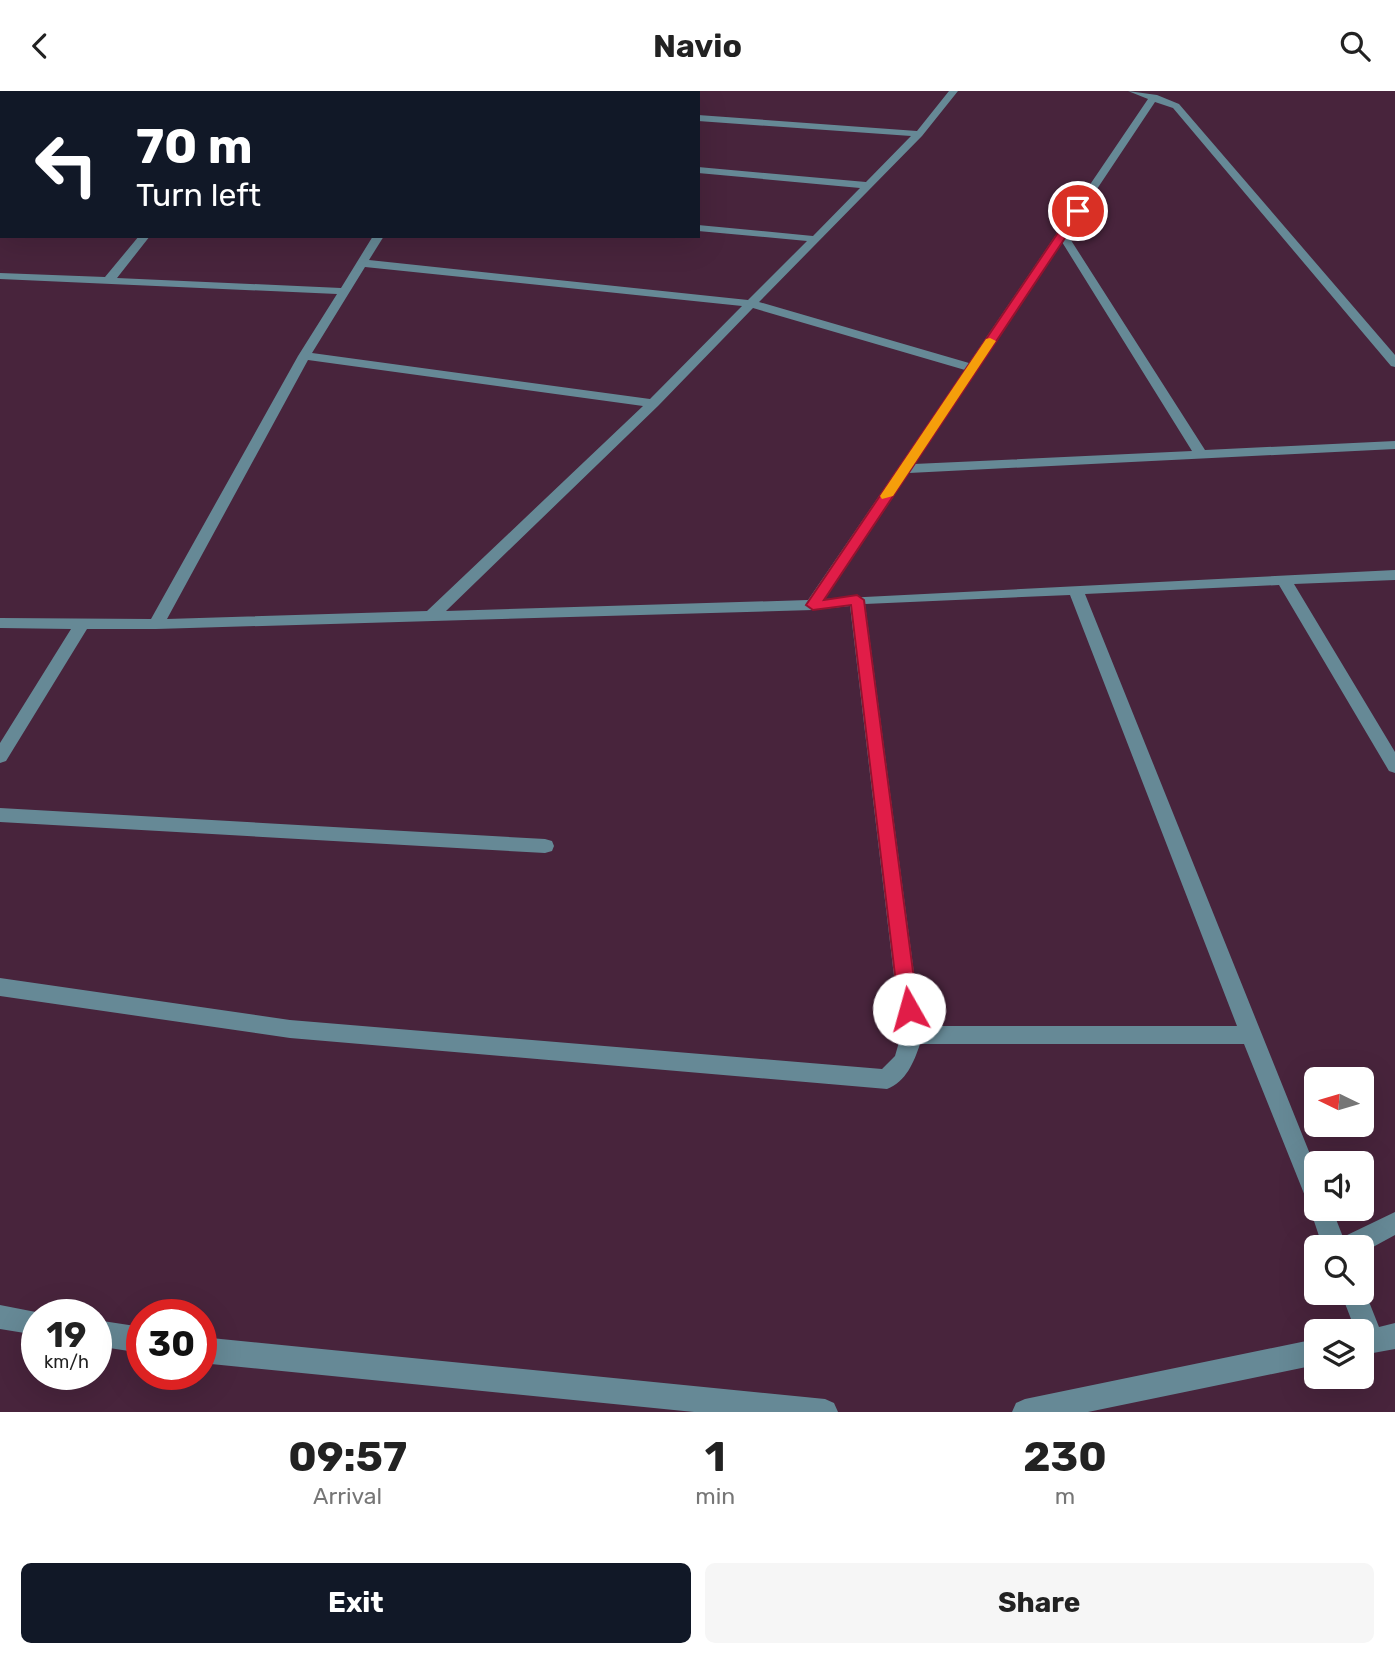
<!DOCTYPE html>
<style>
:root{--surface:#fff;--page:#f6f6f6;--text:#222;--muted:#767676;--accent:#111827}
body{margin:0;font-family:Rubik,sans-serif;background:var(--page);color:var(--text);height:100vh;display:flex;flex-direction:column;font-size:26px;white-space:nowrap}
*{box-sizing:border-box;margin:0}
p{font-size:23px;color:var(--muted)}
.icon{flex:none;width:38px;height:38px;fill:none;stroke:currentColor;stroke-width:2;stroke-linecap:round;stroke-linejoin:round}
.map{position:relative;height:1321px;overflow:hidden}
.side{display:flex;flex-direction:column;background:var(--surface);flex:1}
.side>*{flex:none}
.hud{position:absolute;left:0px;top:0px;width:700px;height:147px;box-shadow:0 7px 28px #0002;background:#111827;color:#fff;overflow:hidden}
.needle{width:46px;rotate:275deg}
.fabs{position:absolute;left:1304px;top:976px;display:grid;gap:14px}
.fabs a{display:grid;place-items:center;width:70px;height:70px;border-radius:10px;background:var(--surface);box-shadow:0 7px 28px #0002;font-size:35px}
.speed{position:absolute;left:21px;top:1208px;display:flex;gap:14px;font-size:35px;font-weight:700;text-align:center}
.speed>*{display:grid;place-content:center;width:91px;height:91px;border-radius:50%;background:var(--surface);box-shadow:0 7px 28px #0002;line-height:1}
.speed small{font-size:18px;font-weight:400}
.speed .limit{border:10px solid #d22;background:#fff;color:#111}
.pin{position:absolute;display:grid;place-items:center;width:60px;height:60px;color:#fff;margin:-30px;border:4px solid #fff;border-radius:50%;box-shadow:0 2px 7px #0007}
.me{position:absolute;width:77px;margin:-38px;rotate:353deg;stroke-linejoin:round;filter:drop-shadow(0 0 5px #0008)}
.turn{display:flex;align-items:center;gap:24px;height:147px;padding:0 21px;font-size:32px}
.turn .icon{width:91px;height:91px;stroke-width:2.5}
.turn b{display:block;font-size:49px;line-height:60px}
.eta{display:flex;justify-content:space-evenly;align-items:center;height:119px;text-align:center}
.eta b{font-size:42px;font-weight:700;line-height:49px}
.cta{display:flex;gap:14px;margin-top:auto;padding:14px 21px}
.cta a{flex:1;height:80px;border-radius:10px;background:var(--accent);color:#fff;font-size:28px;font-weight:700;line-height:80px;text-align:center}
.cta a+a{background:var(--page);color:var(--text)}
header{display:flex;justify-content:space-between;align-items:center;height:91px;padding:0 21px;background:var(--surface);font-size:32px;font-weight:700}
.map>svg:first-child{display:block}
</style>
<header><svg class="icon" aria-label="back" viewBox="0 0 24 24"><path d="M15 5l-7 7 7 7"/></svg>Navio<svg class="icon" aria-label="search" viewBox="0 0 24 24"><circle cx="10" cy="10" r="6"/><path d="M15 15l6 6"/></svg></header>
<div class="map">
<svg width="1395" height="1321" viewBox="0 0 1395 1321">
<rect width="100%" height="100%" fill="#48243c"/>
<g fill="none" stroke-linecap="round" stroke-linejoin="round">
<path fill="#668996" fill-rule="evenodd" d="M73 0H82L72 2Z
M261 0H269L260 2Z
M353 0H379L380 2H354Z
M457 0H465L456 2Z
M949 0H958L922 45 759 211 969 272 1148 8 1128 0 1157 4 1179 13 1395 264V276L1391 275 1173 17 1155 11 1067 143 1205 359 1395 350V358L909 382 825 508 1395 479V489L1294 493 1395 661V682L1389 680 1279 494 1085 503 1316 1078V1118H1332L1343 1146 1395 1121V1144L1362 1162V1157H1323L1309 1115 1244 953H920C914 971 906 991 887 998L290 947 0 905V887L290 929 882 978 895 965 901 944 850 515 813 519 156 538H87L6 670 0 672V652L71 538 0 537V527L151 528 298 265 337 203 0 188V182L105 186 139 145H150L117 187 341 197 373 145H384L369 169 748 209 807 150 698 140V134L813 145 860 97 698 82V76L866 91 911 45 698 30V24L917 40ZM1062 151 1192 360 914 373ZM365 176 742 215 650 308 312 262ZM753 217 965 279 808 509 446 520 658 315ZM308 269 643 315 427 520 167 528ZM1070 504 1237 935H921L865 513Z
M2 61V68L0 69V62Z
M0 717 545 748 552 750 554 755 552 760 545 762 0 731Z
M1362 1193 1379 1236 1395 1232V1258L1362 1264V1241H1356L1341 1202H1362Z
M0 1214 46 1223H37V1244L0 1238Z
M96 1229 142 1236V1262L96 1255Z
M201 1246 825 1308 834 1312 838 1321H694L201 1272Z
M1316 1248V1274L1088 1321H1012L1016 1312 1025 1308Z"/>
</g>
<path fill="#e11d48" stroke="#92132f" stroke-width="2" d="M1074 118 1083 120 824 509 857 504 864 509 918 918 916 923H902L899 918 851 514 813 519 806 514Z"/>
<path fill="#f59e0b" d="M990 247 996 250 893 405 882 408 880 405 986 248Z"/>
</svg>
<div class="fabs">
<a><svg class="needle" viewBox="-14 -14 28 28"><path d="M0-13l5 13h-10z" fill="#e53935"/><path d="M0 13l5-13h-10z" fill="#767676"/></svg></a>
<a><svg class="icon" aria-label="sound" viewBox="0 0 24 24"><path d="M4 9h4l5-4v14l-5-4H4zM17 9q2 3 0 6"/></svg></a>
<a><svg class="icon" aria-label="search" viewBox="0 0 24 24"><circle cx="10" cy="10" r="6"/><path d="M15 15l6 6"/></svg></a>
<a><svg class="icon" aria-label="layers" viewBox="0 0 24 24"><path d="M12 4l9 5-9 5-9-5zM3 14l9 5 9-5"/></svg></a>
</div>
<div class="speed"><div>19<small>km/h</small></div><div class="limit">30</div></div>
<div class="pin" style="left:1078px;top:120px;background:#d93025"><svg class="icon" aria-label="arrive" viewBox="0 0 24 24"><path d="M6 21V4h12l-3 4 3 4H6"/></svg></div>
<svg class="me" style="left:909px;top:918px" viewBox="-20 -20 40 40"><circle r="19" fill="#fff"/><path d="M0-13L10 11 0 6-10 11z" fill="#e11d48"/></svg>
<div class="hud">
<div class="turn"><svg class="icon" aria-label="left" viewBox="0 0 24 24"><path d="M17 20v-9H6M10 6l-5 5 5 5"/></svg><div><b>70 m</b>Turn left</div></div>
</div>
</div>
<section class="side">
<div class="eta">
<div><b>09:57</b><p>Arrival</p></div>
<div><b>1</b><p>min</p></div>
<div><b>230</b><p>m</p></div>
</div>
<div class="cta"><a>Exit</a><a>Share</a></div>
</section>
